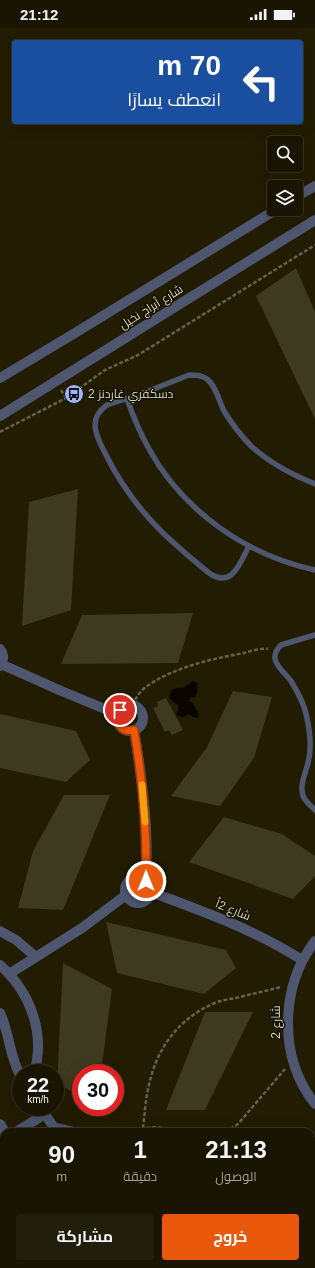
<!DOCTYPE html>
<html lang="ar">
<meta charset="utf-8">
<style>
:root{--surface:#191502;--page:#221e0c;--text:#f1f3f6;--muted:#9f9f99;--line:#373424;--accent:#ea580c}
body{margin:0;font-family:Helvetica,Cairo,sans-serif;background:var(--page);color:var(--text);direction:rtl;height:100vh;display:flex;flex-direction:column;font-size:15px;white-space:nowrap}
*{box-sizing:border-box;margin:0}
p{font-size:13px;color:var(--muted)}
.icon{flex:none;width:22px;height:22px;fill:none;stroke:currentColor;stroke-width:2;stroke-linecap:round;stroke-linejoin:round}
.map{position:relative;flex:1;overflow:hidden;direction:ltr}
.drawer{position:absolute;left:0px;top:1100px;width:315px;height:140px;display:flex;flex-direction:column;background:var(--surface);border-radius:12px 12px 0 0;box-shadow:0 4px 16px #0002,0 0 0 1px var(--line);direction:rtl}
.drawer>*{flex:none}
.guide{position:absolute;left:12px;top:12px;width:291px;height:84px;border-radius:4px;box-shadow:0 4px 16px #0002,0 0 0 1px var(--line);direction:rtl;background:#1a4fa0;color:#fff;overflow:hidden}
.tools{position:absolute;left:267px;top:108px;display:grid;gap:8px}
.tools a{display:grid;place-items:center;width:36px;height:36px;border-radius:4px;background:var(--surface);box-shadow:0 4px 16px #0002,0 0 0 1px var(--line);font-size:20px}
.speed{position:absolute;left:12px;top:1036px;display:flex;gap:8px;font-size:20px;font-weight:700;text-align:center}
.speed>*{display:grid;place-content:center;width:52px;height:52px;border-radius:50%;background:var(--surface);box-shadow:0 4px 16px #0002,0 0 0 1px var(--line);line-height:1}
.speed small{font-size:10px;font-weight:400}
.speed .limit{border:6px solid #d22;background:#fff;color:#111}
.pin{position:absolute;display:grid;place-items:center;width:34px;height:34px;color:#fff;margin:-17px;border:2px solid #fff;border-radius:50%;box-shadow:0 1px 4px #0007}
.me{position:absolute;width:44px;margin:-22px;rotate:0deg;stroke-linejoin:round;filter:drop-shadow(0 0 3px #0008)}
.turn{display:flex;align-items:center;gap:14px;height:84px;padding:0 16px;font-size:18px}
.turn .icon{width:52px;height:52px;stroke-width:2.5}
.turn b{display:block;font-size:28px;line-height:34px}
.eta{display:flex;justify-content:space-evenly;align-items:center;height:68px;text-align:center}
.eta b{font-size:24px;font-weight:700;line-height:28px}
.primary-button{display:flex;gap:8px;margin-top:auto;padding:8px 16px}
.primary-button a{flex:1;height:46px;border-radius:4px;background:var(--accent);color:#fff;font-size:16px;font-weight:700;line-height:46px;text-align:center}
.primary-button a+a{background:var(--page);color:var(--text)}
.status{display:flex;justify-content:space-between;align-items:center;height:28px;padding:0 20px;background:var(--surface);direction:ltr}
.status svg{height:11px;fill:currentColor}
.map>svg:first-child{display:block}
</style>
<div class="status"><b>21:12</b><svg viewBox="0 0 49 12"><path d="M0 12V9h3v3zM5 12V6h3v6zM10 12V3h3v9zM15 12V0h3v12zM26 1h20v11H26zM47 4h2v5h-2z"/></svg></div>
<div class="map">
<svg width="315" height="1240" viewBox="0 0 315 1240">
<rect width="100%" height="100%" fill="#211c02"/>
<path fill="#0a0500" d="M193 653 197 655C198 661 198 665 194 670L191 669 189 673 193 675 196 682 198 683 199 686 198 689 195 690 188 686 184 689H180L176 686 178 683V677C175 675 171 673 170 670 167 661 177 659 183 660Z"/>
<path fill="#3e3a1f" d="M296 240 315 284V391L256 268Z
M78 461 71 582 22 598 29 474Z
M193 585 178 635 61 636 82 587Z
M233 663 272 669 254 730 220 778 171 768 207 719Z
M166 670 183 702 172 707 169 702 165 704 153 680 158 678 157 674Z
M0 686 76 703 90 732 66 754 0 740Z
M64 767H110L63 882 18 880 33 823Z
M224 789 282 806 315 828V848L293 871 189 834Z
M106 894 226 922 236 940 204 966 117 945Z
M63 935 112 961 101 1045H81V1068L57 1056Z
M205 984H253L205 1082H166Z"/>
<g fill="none" stroke-linecap="round" stroke-linejoin="round">
<path stroke="#65614b" stroke-width="2.5" stroke-dasharray="4 2" stroke-linecap="butt" d="M61 362 66 370
M0 404 66 370 105 342 138 327 315 217
M132 677C136 670 140 663 147 658 175 639 211 631 244 625 251 623 260 620 268 621
M143 1100C145 1083 146 1065 151 1049 160 1015 183 988 215 975 222 972 229 971 236 970 251 966 266 963 281 959
M135 1104C151 1095 169 1101 186 1104
M225 1104 238 1096 285 1041
M311 1214 315 1226"/>
<path stroke="#4e5670" stroke-width="5.5" d="M127 371C133 388 140 405 149 421 183 483 246 527 315 542
M249 518C240 535 232 561 209 545 194 533 179 520 165 507 140 483 119 454 104 423 100 415 95 406 95 397 95 388 100 382 107 377L146 364 189 347C196 347 201 347 207 351 216 358 219 373 224 383 232 396 242 409 252 419 271 436 292 447 315 456
M315 607 281 617C277 621 274 625 275 631 277 640 286 646 291 653 297 663 304 675 306 686 310 702 312 719 308 735 306 744 301 753 302 762 302 771 309 776 315 782"/>
<path stroke="#4e5670" stroke-width="10" d="M0 621C4 626 4 632 0 638
M1 636 59 662 117 686
M117 690a13 13 0 1 1 26 0a13 13 0 1 1-26 0Z
M134 702C138 727 142 751 144 776 147 801 147 827 146 853
M125 862a13 13 0 1 1 26 0a13 13 0 1 1-26 0Z
M151 864C205 884 253 901 302 932
M0 903 16 912 36 929
M315 913C280 959 278 1029 315 1076
M0 937C30 964 46 1005 34 1045
M9 946 82 900 126 867
M0 985C10 1006 9 1028 21 1049
M40 1079 57 1104
M0 1096 5 1104
M53 1099 74 1104
M16 1104 45 1086
M3 1163 4 1178
M6 1236V1240
M54 1236 56 1240
M97 1236 100 1240
M150 1236 153 1240
M192 1236V1240"/>
<path stroke="#4e5670" stroke-width="10" d="M296 169 315 158
M0 350 75 305 277 181
M0 388 315 192"/>
</g>
<g fill="none" stroke-linecap="round" stroke-linejoin="round">
<defs>
<path id="route" d="M120 682 117 690C119 700 124 704 134 702 143 754 147 801 146 853"/>
</defs>
<use href="#route" stroke="#983908" stroke-width="10"/>
<use href="#route" stroke="#ea580c" stroke-width="7"/>
<path stroke="#f59e0b" stroke-width="7" d="M142 757 145 794"/>
</g>
<defs>
<symbol id="bus-disc" viewBox="-11 -11 22 22"><circle r="9.5" fill="#9eb3fd" stroke="#171300"/><path d="M-5-6H5V4H4V6H2V4H-2V6H-4V4H-5ZM-3.5-4V0h7V-4ZM-3.5 1.2v1.5H-2V1.2ZM2 1.2v1.5H3.5V1.2Z" fill="#111"/></symbol>
</defs>
<g fill-rule="evenodd">
<use href="#bus-disc" x="63" y="355" width="22" height="22"/>
</g>
<g text-anchor="middle" dominant-baseline="central" stroke-width="3" stroke-linejoin="round" paint-order="stroke">
<g font-size="12" fill="#d5d3c3" stroke="#171300">
<text transform="translate(151 279) rotate(-32)">شارع أبراج نخيل</text>
<text transform="translate(233 882) rotate(22)">شارع 2أ</text>
<text transform="translate(276 994) rotate(-90)">شارع 2</text>
</g>
<g font-size="12" fill="#d5d3c3" stroke="#171300" text-anchor="start">
<text x="88" y="366">دسكفري غاردنز 2</text>
</g>
</g>
</svg>
<div class="tools">
<a><svg class="icon" aria-label="search" viewBox="0 0 24 24"><circle cx="10" cy="10" r="6"/><path d="M15 15l6 6"/></svg></a>
<a><svg class="icon" aria-label="layers" viewBox="0 0 24 24"><path d="M12 4l9 5-9 5-9-5zM3 14l9 5 9-5"/></svg></a>
</div>
<div class="speed"><div>22<small>km/h</small></div><div class="limit">30</div></div>
<div class="pin" style="left:120px;top:682px;background:#d93025"><svg class="icon" aria-label="arrive" viewBox="0 0 24 24"><path d="M6 21V4h12l-3 4 3 4H6"/></svg></div>
<svg class="me" style="left:146px;top:853px" viewBox="-20 -20 40 40"><circle r="17" fill="#ea580c" stroke="#fff" stroke-width="3"/><path d="M0-11L8 9 0 5-8 9z" fill="#fff"/></svg>
<div class="guide">
<div class="turn"><svg class="icon" aria-label="left" viewBox="0 0 24 24"><path d="M17 20v-9H6M10 6l-5 5 5 5"/></svg><div><b>70 m</b>انعطف يسارًا</div></div>
</div>
<section class="drawer">
<div class="eta">
<div><b>21:13</b><p>الوصول</p></div>
<div><b>1</b><p>دقيقة</p></div>
<div><b>90</b><p>m</p></div>
</div>
<div class="primary-button"><a>خروج</a><a>مشاركة</a></div>
</section>
</div>
